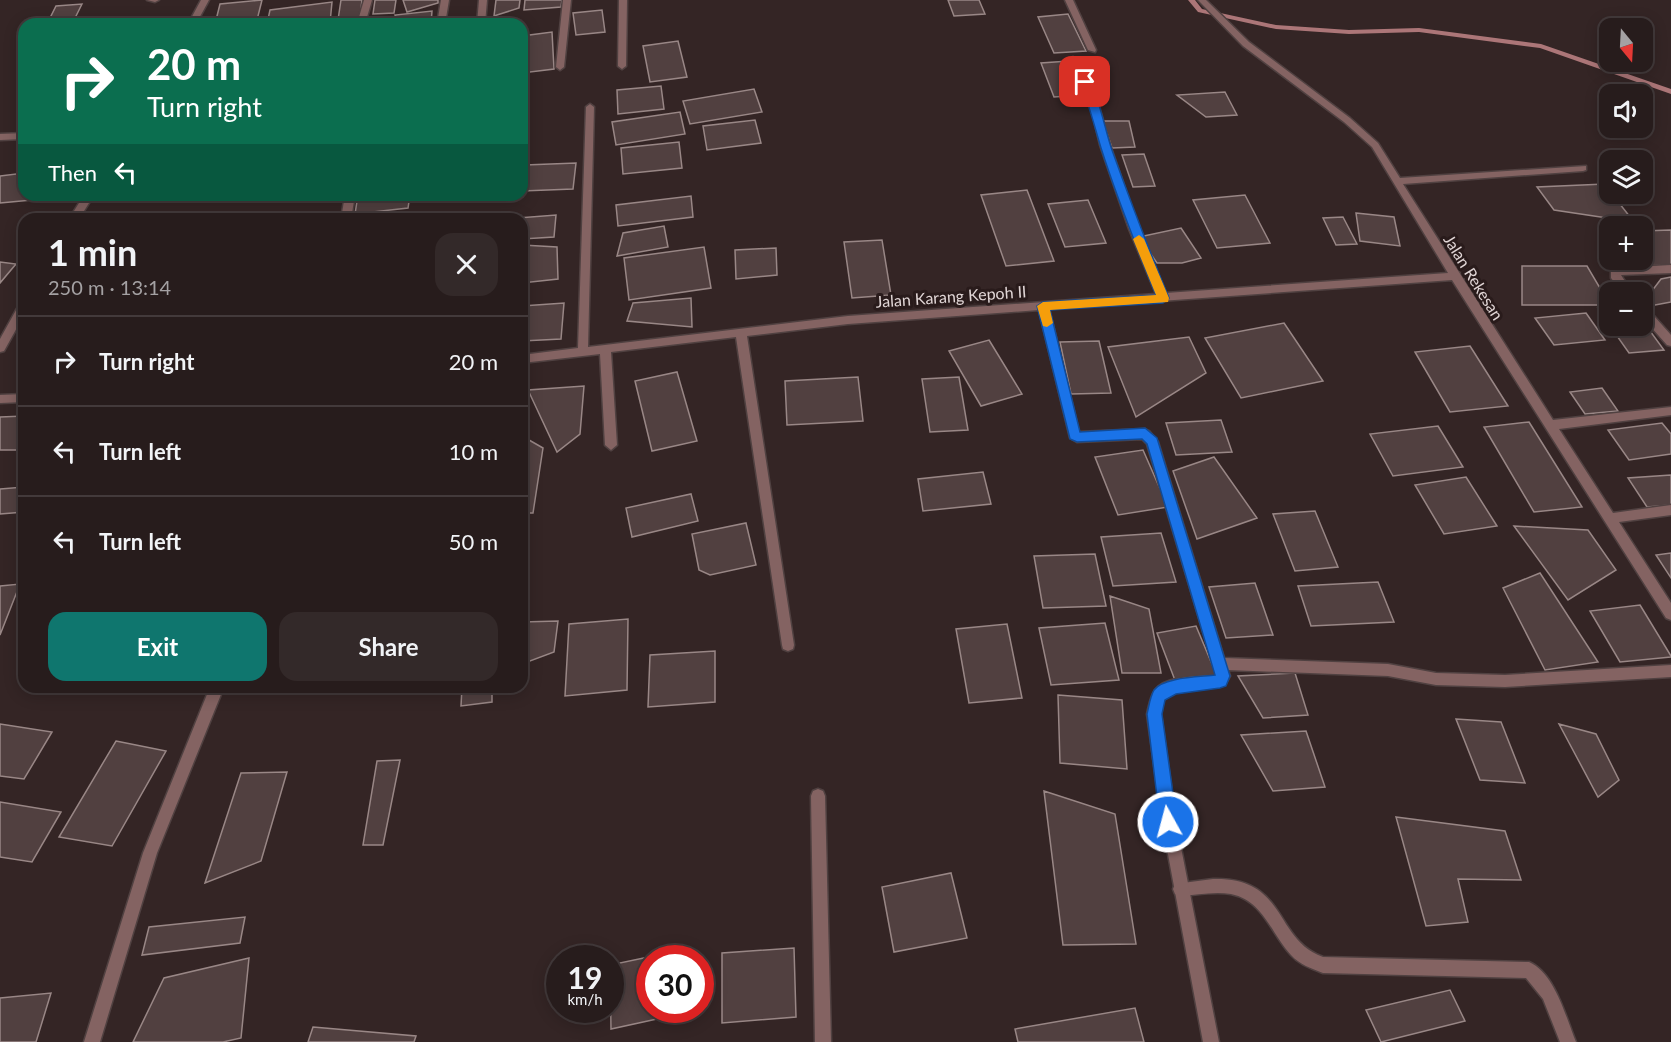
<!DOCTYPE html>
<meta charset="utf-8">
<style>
:root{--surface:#271c1c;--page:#332929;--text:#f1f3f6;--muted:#a4a1a3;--line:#433a3b;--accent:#0f766e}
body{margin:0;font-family:Lato,sans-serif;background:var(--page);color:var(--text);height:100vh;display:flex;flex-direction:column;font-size:22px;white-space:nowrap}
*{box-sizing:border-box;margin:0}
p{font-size:20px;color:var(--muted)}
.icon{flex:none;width:33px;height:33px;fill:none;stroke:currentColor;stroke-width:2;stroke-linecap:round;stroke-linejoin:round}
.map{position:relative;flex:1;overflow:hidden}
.sheet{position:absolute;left:18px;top:213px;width:510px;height:480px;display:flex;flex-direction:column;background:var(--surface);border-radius:18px;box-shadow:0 3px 15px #0003,0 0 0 2px var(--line)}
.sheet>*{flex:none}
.top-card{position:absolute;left:18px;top:18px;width:510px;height:183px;border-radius:18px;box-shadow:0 3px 15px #0003,0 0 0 2px var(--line);background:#0b6e4f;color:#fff;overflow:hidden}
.needle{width:39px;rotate:162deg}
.buttons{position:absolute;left:1599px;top:18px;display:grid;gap:12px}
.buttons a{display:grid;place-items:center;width:54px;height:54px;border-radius:12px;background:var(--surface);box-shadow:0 3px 15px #0003,0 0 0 2px var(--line);font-size:30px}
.speed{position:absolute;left:546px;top:945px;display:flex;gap:12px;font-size:30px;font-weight:700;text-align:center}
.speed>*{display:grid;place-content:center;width:78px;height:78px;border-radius:50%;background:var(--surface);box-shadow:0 3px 15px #0003,0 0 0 2px var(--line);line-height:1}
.speed small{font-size:15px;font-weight:400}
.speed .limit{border:9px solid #d22;background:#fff;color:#111}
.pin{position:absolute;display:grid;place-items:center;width:51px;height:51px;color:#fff;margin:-26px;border-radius:12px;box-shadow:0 3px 9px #0006}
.me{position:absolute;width:66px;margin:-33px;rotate:353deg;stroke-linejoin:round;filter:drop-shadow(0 0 4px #0008)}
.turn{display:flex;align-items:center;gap:21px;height:126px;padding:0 30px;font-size:27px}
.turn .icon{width:78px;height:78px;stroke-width:2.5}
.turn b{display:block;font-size:42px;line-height:51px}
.then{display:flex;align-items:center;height:57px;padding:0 30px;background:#0003;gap:12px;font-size:22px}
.round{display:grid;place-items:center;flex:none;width:63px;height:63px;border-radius:18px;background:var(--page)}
.headline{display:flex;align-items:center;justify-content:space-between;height:102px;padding:0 30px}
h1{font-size:36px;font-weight:700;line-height:45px}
.action{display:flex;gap:12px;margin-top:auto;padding:12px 30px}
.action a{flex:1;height:69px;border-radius:18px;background:var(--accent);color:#fff;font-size:24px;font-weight:700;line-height:69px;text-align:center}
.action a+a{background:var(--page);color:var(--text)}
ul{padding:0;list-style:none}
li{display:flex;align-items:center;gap:18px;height:90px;padding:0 30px;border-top:2px solid var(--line)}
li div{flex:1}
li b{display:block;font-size:22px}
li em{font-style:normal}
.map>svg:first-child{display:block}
</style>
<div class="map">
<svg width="1671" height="1042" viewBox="0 0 1671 1042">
<rect width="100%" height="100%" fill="#342525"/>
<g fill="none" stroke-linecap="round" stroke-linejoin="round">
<path fill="#ac7678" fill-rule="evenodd" d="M1188 0H1195L1202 9 1276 25 1349 30 1419 28 1541 44 1671 89V94L1540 48 1419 32 1349 34 1276 29 1198 12Z"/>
</g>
<path fill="#514040" stroke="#998786" stroke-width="1.5" d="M262 0 256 24H215L220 4Z
M341 0H362L360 18 338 20Z
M375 0H396L394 13 373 14Z
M403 0H438V3L407 12Z
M496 0H520L519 8 494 16Z
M525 0H562L561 7 524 10Z
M948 0H979L985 14 954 16Z
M332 2 330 23 267 24 270 10Z
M82 4 73 22 47 24 56 6Z
M602 10 605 32 576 35 573 13Z
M432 11 431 24H400L395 15Z
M1068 14 1086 51 1054 53 1038 17Z
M552 32 554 69 522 73V36Z
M678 41 687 77 650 82 643 46Z
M1069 61 1082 95 1054 97 1041 63Z
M661 86 664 109 618 114 617 90Z
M754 89 762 112 690 124 683 101Z
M1225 92 1237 115 1206 117 1177 95Z
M680 112 685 134 616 145 612 122Z
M755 120 761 143 707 150 703 126Z
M1103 121H1129L1135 147 1112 148Z
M679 142 682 168 623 174 621 148Z
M1144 154 1155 186 1133 187 1122 155Z
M576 163 573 189 522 191 525 165Z
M24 173V195H54L53 198 0 203V176Z
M1605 184 1610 194H1612L1634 222 1554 210 1537 187Z
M1027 190 1054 261 1006 266 981 195Z
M358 195H410L408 208 355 214Z
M1245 195 1270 243 1217 248 1193 200Z
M691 196 693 217 618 226 616 205Z
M1088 200 1106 243 1065 247 1048 204Z
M1356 213 1394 217 1400 246 1360 241Z
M556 215 554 237 522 239V219H504Z
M1343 217 1357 244 1336 245 1323 218Z
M664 226 668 247 617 256 623 233Z
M1181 228 1201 258 1182 263H1157L1139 237Z
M1671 230V265L1641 266 1637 260H1642V231Z
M882 240 891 295 852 298 844 242Z
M522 245 557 247 558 279 522 283Z
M704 247 711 288 629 300 624 258Z
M776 248 777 275 736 279 735 250Z
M0 262 16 264 0 283Z
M1522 266H1587L1610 305H1522Z
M1671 277V302L1655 305 1642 304 1661 279Z
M691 298 692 327 627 321 633 303Z
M564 303 561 339 522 341V306Z
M1610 307V325L1598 308Z
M1586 313 1605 340 1554 345 1535 318Z
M1642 320 1664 350 1629 353 1610 326H1642Z
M1284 323 1323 381 1241 398 1205 338Z
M1189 337 1206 373 1136 417 1108 347Z
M989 340 1022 394 981 406 949 351Z
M1099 341 1111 393 1071 394 1060 342Z
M1470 346 1508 406 1450 412 1415 352Z
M677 372 697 441 652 451 635 381Z
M858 377 863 421 787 425 785 381Z
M959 377 968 430 930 432 922 379Z
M584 386 580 434 557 452 528 390Z
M1602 388 1618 411 1585 414 1570 392Z
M24 416V450H0V417Z
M1221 420 1232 452 1176 455 1166 423Z
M1529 422 1582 507 1534 512 1484 427Z
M1662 423 1671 434V454L1629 460 1608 430Z
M1438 426 1463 467 1393 476 1370 434Z
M522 436 543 448 533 513H522Z
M1143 450 1168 507 1118 515 1095 457Z
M1214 457 1257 518 1197 539 1173 471Z
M983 472 991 504 923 511 918 479Z
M1671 475V505L1647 507 1628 478Z
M1466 477 1497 526 1444 534 1415 485Z
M24 487V512L0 514V489Z
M691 494 698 521 632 537 626 508Z
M1315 511 1338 567 1295 571 1273 514Z
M746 523 756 565 710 575 699 570 692 534Z
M1514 526 1588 530 1616 570 1568 600Z
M1161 533 1176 582 1113 586 1101 537Z
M1671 553V578L1656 555Z
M1095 554 1106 606 1043 608 1034 556Z
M1540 573 1598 662 1545 670 1503 588Z
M1378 582 1394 622 1311 626 1298 586Z
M1255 583 1273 635 1226 638 1209 587Z
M20 584 0 635V586Z
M1110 596 1149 609 1161 673H1122Z
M1640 605 1671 656V657L1620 662 1590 611Z
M628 619 627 690 565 696 569 624Z
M558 621 554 652 522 664V622Z
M1105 623 1119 680 1051 685 1039 628Z
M1007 624 1022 698 969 703 956 629Z
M1196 626 1217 676 1176 683 1157 633Z
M715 651V702L648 707 650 655Z
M1295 673 1308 715 1263 718 1238 676Z
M462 687H492V702L461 706Z
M1058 695 1122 700 1127 769 1060 763Z
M1456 719 1501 722 1525 783 1480 780Z
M0 724 52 732 24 779 0 776Z
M1559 724 1596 734 1619 780 1598 797Z
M1306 731 1325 787 1273 791 1241 735Z
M116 741 166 751 112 846 59 837Z
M400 760 383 845H363L377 761Z
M287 772 261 861 205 883 241 773Z
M1044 791 1115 814 1136 944 1063 945Z
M0 802 61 812 32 862 0 857Z
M1396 817 1505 831 1521 880 1458 879 1468 922 1426 926Z
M951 873 967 938 894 952 882 887Z
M245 917 240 943 142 955 149 927Z
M794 948 796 1017 722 1023V953Z
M682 950 683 958H650V1010H688L689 1012 611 1029 610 965Z
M249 958 241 1038 223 1042H133L164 978Z
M1450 990 1465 1021 1381 1042 1366 1010Z
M51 993 36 1042H0V998Z
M1135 1008 1144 1042H1018L1015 1029Z
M313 1027 416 1036 414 1042H308Z"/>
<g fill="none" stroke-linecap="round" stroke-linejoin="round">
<defs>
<path id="service" d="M563 0H571L564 67 560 70 556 67Z
M1213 879C1288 877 1273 939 1323 957L1529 962C1555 973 1566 1018 1576 1042H1560L1543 999 1526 978 1323 973C1311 968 1300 965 1291 955 1271 934 1264 901 1231 894 1214 891 1197 895 1180 896L1175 894 1173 889 1175 884Z"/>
<path id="minor" d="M147 0H159L155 2Z
M201 0H209L196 24H188Z
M364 0H372L365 24H357Z
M441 0H449L445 24H437Z
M479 0H487L485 24H477Z
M619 0H627L626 66 622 69 618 66Z
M1065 0H1073L1096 50 1095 52 1088 50Z
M1198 0H1206L1249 42 1350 118 1378 143 1400 178 1586 166V170L1583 171 1403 184 1553 420 1671 407V415L1559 429 1613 513 1671 505V515L1619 522 1671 603V620L1666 618 1452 280 1049 309 1079 432 1145 429 1149 431 1158 442 1224 658 1388 664 1436 673 1505 675 1671 665V677L1505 687 1436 685 1388 676 1228 670 1230 676 1225 685C1211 691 1172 685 1164 700 1162 704 1162 710 1161 714L1176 822 1219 1042H1203L1162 822 1147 714C1149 706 1150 697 1155 690 1165 676 1200 676 1216 675L1147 444 1142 439 1077 442 1070 438 1039 310 848 324 747 336 794 645 793 649 788 651 783 649 782 645 736 337 611 352 617 445 611 450 605 445 600 354 522 363V355L578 348 586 107 590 104 594 107 588 347 848 316 1156 294 1129 229 1100 145 1090 103 1069 60 1073 57 1077 60 1098 103 1110 145 1139 229 1166 293 1448 273 1372 147 1344 122 1243 46Z
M24 133V139L0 140V134Z
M84 195H94L79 219H69Z
M345 195H355L351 219H341Z
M1671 265V273L1621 275 1632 292H1622L1611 278V272L1616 268Z
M24 302V315L4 351 0 352V339L20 303Z
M1642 306 1646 307 1671 335V346L1667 345 1642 317Z
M24 394V402L0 403V395Z
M210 687H224L157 853 100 1042H84L143 853Z
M818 789 823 791 825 796 831 1042H815L811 796 813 791Z"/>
</defs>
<use href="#service" stroke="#504141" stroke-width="3"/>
<use href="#minor" stroke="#504141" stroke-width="3"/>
<use href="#service" fill="#846362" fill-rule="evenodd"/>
<use href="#minor" fill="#846362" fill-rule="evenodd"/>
</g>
<path fill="#1a73e8" stroke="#114b97" stroke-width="1.5" d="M1081 80H1088C1101 102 1104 127 1112 150 1130 200 1149 250 1169 298L1163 303 1050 310 1080 432 1145 428 1157 438 1230 676 1226 686 1220 688 1176 694 1165 700 1162 714 1177 822 1174 828 1168 830 1163 828 1160 822 1147 714C1149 706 1150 697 1154 690 1163 677 1200 677 1215 675L1147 444 1142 439 1077 442 1070 439 1037 306 1043 302 1156 295C1136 246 1117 198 1101 148 1094 125 1089 104 1080 82Z"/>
<path fill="#f59e0b" d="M1139 235 1144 239 1169 298 1168 302 1050 310 1053 323 1047 327 1043 326 1037 306 1043 302 1156 295 1133 239Z"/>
<g text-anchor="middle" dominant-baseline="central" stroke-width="6" stroke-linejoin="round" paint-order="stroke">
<g font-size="16" fill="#e1d6d6" stroke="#291b1b">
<text transform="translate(1474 277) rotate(58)">Jalan Rekesan</text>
<text transform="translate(951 296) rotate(-4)">Jalan Karang Kepoh II</text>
</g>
</g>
</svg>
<div class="buttons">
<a><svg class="needle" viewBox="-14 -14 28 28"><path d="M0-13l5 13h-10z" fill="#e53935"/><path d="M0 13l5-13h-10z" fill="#a4a1a3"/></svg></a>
<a><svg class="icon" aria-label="sound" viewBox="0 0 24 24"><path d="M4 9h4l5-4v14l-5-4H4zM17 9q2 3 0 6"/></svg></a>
<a><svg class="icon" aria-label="layers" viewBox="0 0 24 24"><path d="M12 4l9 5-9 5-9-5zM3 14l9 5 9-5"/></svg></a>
<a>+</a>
<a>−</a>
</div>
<div class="speed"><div>19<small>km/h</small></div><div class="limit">30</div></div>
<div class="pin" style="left:1085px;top:82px;background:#d93025"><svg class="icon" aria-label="arrive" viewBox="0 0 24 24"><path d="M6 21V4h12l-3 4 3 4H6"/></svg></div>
<svg class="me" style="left:1168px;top:822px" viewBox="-20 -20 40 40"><circle r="17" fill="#1a73e8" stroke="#fff" stroke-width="3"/><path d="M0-11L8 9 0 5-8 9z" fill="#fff"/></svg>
<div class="top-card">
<div class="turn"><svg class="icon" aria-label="right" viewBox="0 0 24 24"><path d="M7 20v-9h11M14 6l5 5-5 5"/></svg><div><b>20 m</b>Turn right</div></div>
<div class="then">Then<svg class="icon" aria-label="left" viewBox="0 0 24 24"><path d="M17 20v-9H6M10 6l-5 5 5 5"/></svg></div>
</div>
<section class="sheet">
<div class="headline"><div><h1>1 min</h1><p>250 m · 13:14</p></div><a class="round"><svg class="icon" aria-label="close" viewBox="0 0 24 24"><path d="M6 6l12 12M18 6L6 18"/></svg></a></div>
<ul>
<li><svg class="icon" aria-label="right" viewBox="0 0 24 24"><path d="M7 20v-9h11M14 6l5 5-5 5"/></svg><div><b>Turn right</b></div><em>20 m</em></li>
<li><svg class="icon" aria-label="left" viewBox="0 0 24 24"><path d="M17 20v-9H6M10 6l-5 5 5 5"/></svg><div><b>Turn left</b></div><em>10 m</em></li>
<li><svg class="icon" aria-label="left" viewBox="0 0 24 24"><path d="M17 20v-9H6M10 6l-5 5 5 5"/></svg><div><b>Turn left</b></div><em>50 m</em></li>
</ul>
<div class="action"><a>Exit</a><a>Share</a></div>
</section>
</div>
